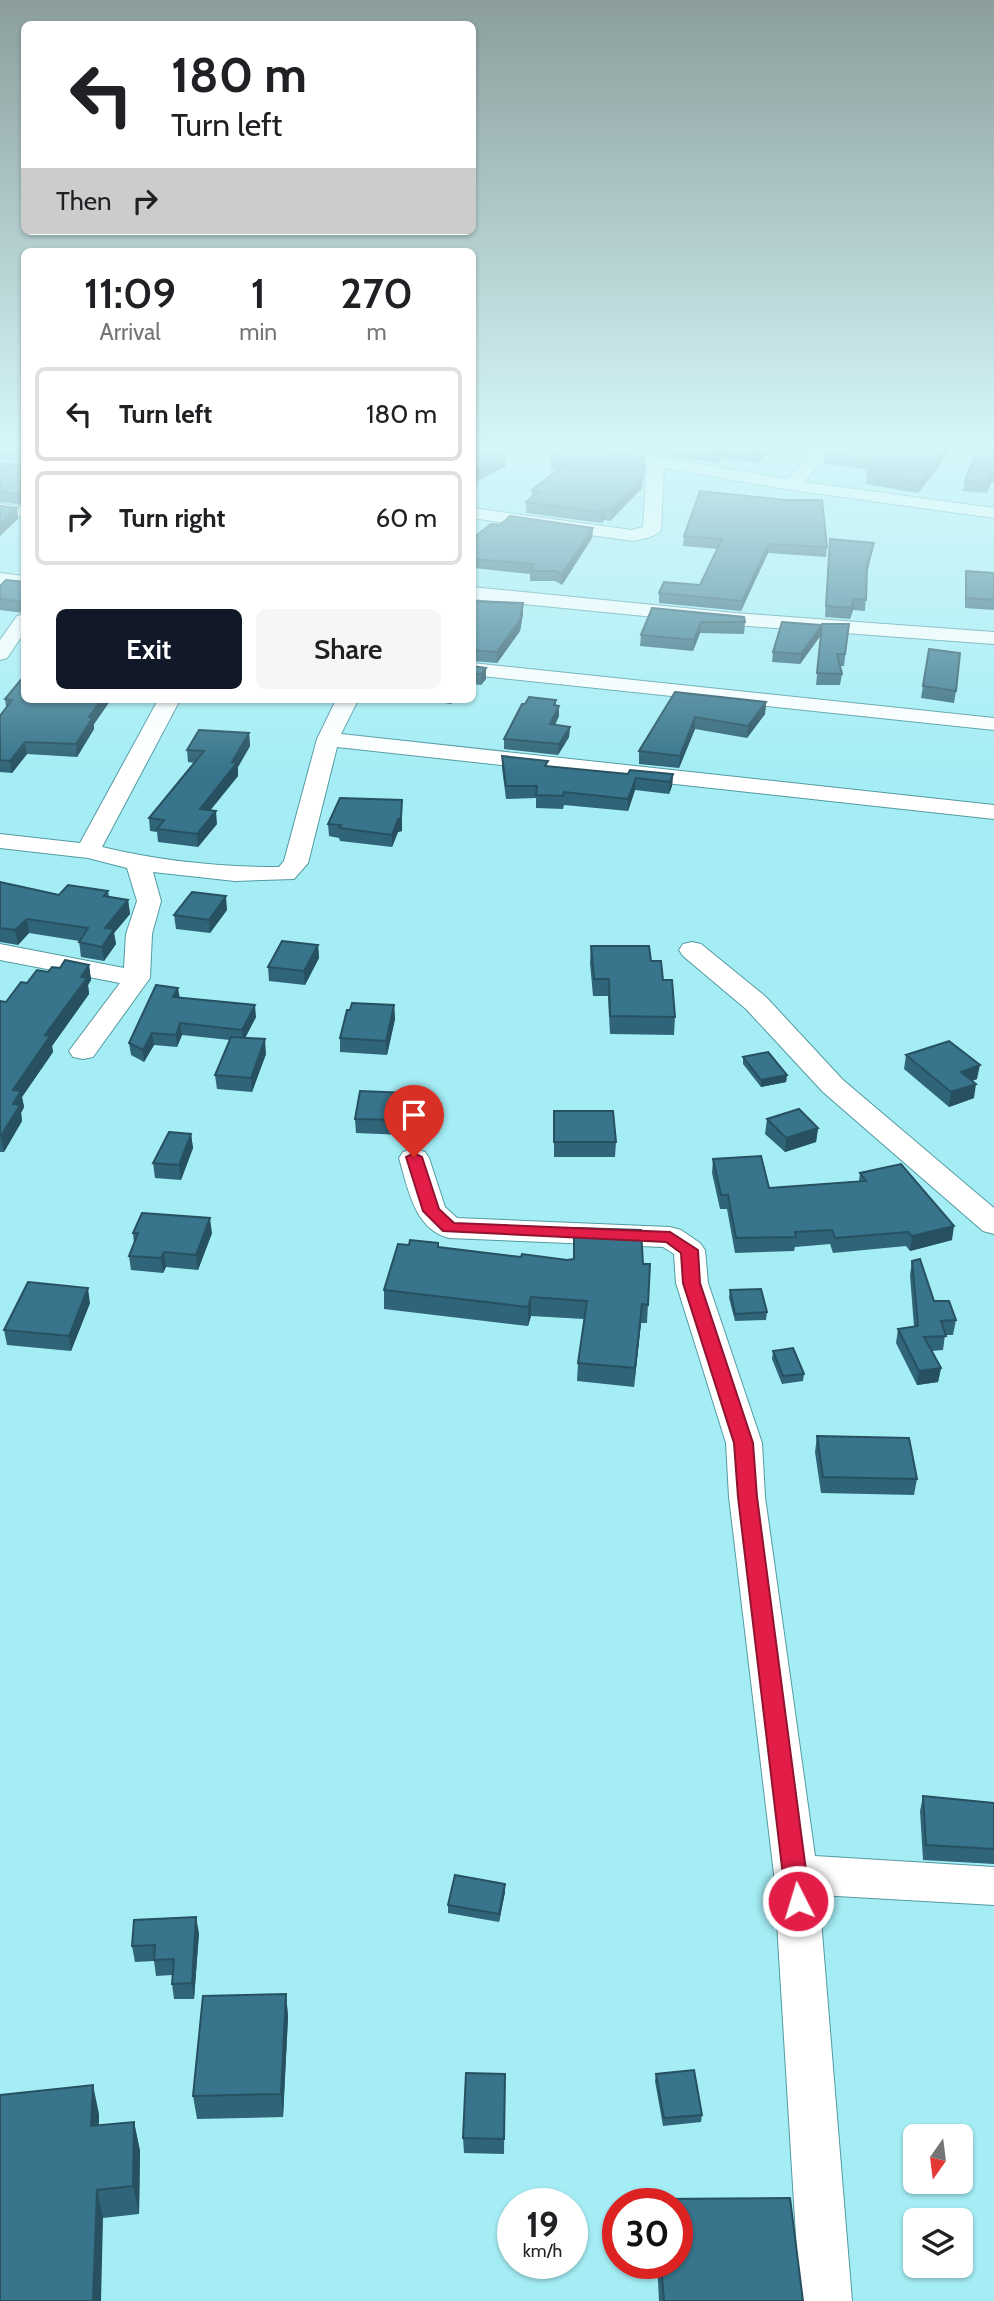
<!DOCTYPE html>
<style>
:root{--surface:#fff;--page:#f6f6f6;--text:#202124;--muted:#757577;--line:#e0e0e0;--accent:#111827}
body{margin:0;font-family:Cabin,sans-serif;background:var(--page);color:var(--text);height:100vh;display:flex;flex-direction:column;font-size:26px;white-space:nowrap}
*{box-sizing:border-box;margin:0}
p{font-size:23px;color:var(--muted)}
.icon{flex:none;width:38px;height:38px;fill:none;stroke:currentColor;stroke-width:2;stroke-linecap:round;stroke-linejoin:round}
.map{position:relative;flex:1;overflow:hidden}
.details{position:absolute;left:21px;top:248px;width:455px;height:455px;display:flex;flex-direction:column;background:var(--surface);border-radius:10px;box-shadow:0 2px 5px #0004}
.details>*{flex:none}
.hud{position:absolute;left:21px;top:21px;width:455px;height:214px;border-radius:10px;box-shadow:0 2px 5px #0004;background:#fff;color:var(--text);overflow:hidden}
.needle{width:46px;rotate:194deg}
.fabs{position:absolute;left:903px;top:2124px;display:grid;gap:14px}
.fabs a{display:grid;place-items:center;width:70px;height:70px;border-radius:10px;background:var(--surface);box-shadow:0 2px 5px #0004;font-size:35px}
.speed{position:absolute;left:497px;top:2188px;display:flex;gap:14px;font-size:35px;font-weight:700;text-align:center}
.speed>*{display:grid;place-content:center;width:91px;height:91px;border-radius:50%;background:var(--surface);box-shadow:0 2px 5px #0004;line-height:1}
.speed small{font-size:18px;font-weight:400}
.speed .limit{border:10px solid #d22;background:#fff;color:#111}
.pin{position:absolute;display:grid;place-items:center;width:60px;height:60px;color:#fff;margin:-72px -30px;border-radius:50% 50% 50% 0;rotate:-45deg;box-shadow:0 0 7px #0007}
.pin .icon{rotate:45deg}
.me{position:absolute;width:77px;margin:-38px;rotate:355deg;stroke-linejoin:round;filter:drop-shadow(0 0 5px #0008)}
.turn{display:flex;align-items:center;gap:24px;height:147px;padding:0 35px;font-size:32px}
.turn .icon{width:91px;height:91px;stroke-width:2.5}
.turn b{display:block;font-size:49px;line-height:60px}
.then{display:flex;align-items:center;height:66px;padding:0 35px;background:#0003;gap:14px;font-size:26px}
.eta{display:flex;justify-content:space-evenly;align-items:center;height:119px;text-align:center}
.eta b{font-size:42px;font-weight:600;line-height:49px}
.button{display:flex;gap:14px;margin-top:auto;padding:14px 35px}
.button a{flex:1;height:80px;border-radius:10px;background:var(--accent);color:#fff;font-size:28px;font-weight:600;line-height:80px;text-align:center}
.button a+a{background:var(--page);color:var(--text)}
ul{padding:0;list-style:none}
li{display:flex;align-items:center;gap:21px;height:94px;margin:0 14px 10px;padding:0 21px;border:4px solid var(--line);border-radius:10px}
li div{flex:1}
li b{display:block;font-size:26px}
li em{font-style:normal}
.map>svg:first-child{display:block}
</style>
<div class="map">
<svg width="994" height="2301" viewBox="0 0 994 2301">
<rect width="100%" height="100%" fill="#a5edf5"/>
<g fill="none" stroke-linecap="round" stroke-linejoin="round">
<defs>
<path id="street" d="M579 449H613L788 479 816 449H833L804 482 994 508V518L792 490 664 468 661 530C656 537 642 539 633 541L472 518V508L632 530 643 527 647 465 587 454Z
M0 504 24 507V517L0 514Z
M0 573 24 576V588L0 585Z
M472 587 735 613 994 632V644L735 625 472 599Z
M24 614V633L7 658 0 660V640L17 616Z
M472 663 994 718V730L472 675Z
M158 700H180L102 847C160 861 219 867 279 867L284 861 317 739 336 700H358L341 734 994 805V819L337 747 308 863 294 879 235 881 153 872 161 901 152 934 150 978 93 1057 83 1059 73 1057 69 1051 120 983 0 960V944L124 968 126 934 137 901 127 868 88 858 0 848V834L80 843Z
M692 942 701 944 766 997 843 1080 994 1208V1234L983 1231 823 1092 746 1009 683 956 679 950 683 944Z
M414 1149 425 1152 429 1158 445 1207 457 1218 670 1227 681 1230 700 1243 705 1250 708 1283 762 1443 765 1497 815 1856 994 1867V1905L819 1895 852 2301H800L774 1874 729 1497 726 1443 676 1283 674 1254 663 1247 449 1238C414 1229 408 1188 399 1158L403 1152Z"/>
</defs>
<use href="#street" stroke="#539aa2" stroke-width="2"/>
<use href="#street" fill="#fff" fill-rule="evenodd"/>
</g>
<path fill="#306478" d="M0 449H24V461L0 459Z
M553 449 642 488 610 521 604 520 602 523 526 513V502L532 497V490L557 471 551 470V460Z
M627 449H773L756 463 723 458 716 463Z
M829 449H952L918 493 866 484 867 473 870 470 824 463 825 453Z
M994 449V482H991L987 493 963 491 965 481Z
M0 463 24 465V463V505L0 502Z
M500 525 593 528 592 538 562 585 555 581H530V574L473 568 472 539Z
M684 536 827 547 826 557 768 553 741 611 659 603V593L700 585 718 549 683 546Z
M874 543 872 553 867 573 865 611 853 610 850 619 825 617 829 549Z
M966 571 994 573V610L965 608V582Z
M24 582V613L0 610V586Z
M472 601 523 603V614L520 631 497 663 472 661Z
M652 608 745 622 744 634 700 633 693 651 640 646 641 635Z
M849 624 844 666H840L842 674 840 685H816L821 635 800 664 772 662 773 652 822 625Z
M929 649 956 691 954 703 921 698Z
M472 666 486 679 481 685 472 684Z
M675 692 766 702 765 714 747 738 695 729 679 768 639 764V751Z
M5 699 110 700V701L94 724V729L77 757 27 754 12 773 0 772V716L6 707Z
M424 700H453L451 704Z
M556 700V705L559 716 555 725 570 727 569 737 558 755 504 749V739L525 704Z
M249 733 250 746 238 767V776L210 810 217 824 198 847 158 842 157 832 150 831 149 818 195 763 188 762 187 750Z
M502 756 548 766 628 774H673L672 786 669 794 635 790 628 811 564 805 563 809 536 808V798L506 799 502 768Z
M328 824 402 831 398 832 392 847 340 841 339 838 329 836Z
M0 882 59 895 108 891 109 897 128 900 130 914 114 933 116 944 104 961 81 957 79 941 29 933 18 945 0 942Z
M227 910 210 933 176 929 174 915Z
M318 945 319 958 305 985 269 981 268 967Z
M591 946 651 961 663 980 675 1017 674 1035 610 1034 608 996H593L590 963Z
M89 965 91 980 88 985 89 994 52 1046 53 1052 22 1097 24 1107 21 1113 22 1121 4 1152H0V1001L6 1002 27 983 48 972 60 968Z
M180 998 256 1017 245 1038 266 1054 252 1092 217 1089 215 1075 230 1040 182 1035 177 1047 154 1045 144 1062 131 1055 129 1043Z
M394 1005 395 1019 387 1055 340 1052V1038Z
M906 1055 977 1079 972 1081 974 1098 949 1107 904 1069Z
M743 1057 787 1075 786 1082 761 1087 743 1064Z
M407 1107 403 1135 356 1133 355 1119Z
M554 1111 616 1142 615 1157H554Z
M767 1119 818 1128 816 1142 785 1152 765 1134Z
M191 1134 193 1148 181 1180 155 1178 153 1163Z
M713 1159 769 1188 859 1181 860 1173 952 1240 910 1251 906 1246 833 1253 830 1244 795 1247 794 1251 735 1253 727 1209H720L712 1173Z
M133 1233H212L198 1270 166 1267 163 1273 131 1270 129 1256 134 1243Z
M409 1245 439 1247 521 1257 650 1264 647 1323H641L634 1387 577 1381 578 1363 584 1319 531 1316 528 1326 384 1309V1290Z
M912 1261 934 1301 956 1320 953 1335H945L943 1350 931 1351 941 1368 938 1382 917 1385 896 1343 898 1329 914 1327 910 1275Z
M730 1290 767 1312 766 1320 735 1321 729 1298Z
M90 1303 71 1351 7 1345 4 1330Z
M773 1351 804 1374 803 1381 782 1384 772 1359Z
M817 1436 917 1479 914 1495 821 1493 815 1452Z
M923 1796 994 1803V1864L923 1860 920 1811Z
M505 1884V1892L499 1922 448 1913V1905Z
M199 1933 194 1999H174L172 1984V1975L156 1976 154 1961 135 1962 132 1946Z
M286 1994 288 2017 283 2117 197 2119 193 2096Z
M505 2074 504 2154 464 2153 463 2138Z
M656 2074 702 2115 701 2122 663 2126 655 2081Z
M99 2114V2126L134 2122 140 2151 139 2214 103 2218 0 2301Z
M790 2198 803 2301H659L657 2263H677V2203H657V2199Z"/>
<path fill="#275161" d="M723 449V458L716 463 717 453Z
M762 449H773L756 463 757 453Z
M946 449H952L918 493 919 483Z
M506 456V466L472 484V473Z
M645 457 642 488 610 521 611 510Z
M992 472 991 482 987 493 989 484Z
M17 508 18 519 0 536V524Z
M604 510V520L602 523V513Z
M593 528 592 538 562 585V574Z
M874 543 872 553 866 576 867 566Z
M769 544 768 553 741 611 742 601Z
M854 599 853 610 850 619 851 608Z
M523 603V614L520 631 497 663V652Z
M701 622 700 633 693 651 694 640Z
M822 625 821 635 800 664 801 654Z
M486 668V679L481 685V674Z
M101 700H110V701L94 724V729L77 757 76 744 89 717Z
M766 702 765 714 747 738 748 726Z
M559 706V716L550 735V724Z
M695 717V729L679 768 680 756Z
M570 727 569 737 558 755 559 744Z
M249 733 250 746 238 767V776L201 822 200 809 232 762Z
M25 742 27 754 12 773 10 761Z
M673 774 672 786 669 794 670 782Z
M636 778 635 790 628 811V799Z
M402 800V831L398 832 392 847V835Z
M216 811 217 824 198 847 197 834Z
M226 896 227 910 210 933 209 920Z
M128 900 130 914 114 933 116 944 104 961 102 947 105 928Z
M27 919 29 933 18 945 15 930Z
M318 945 319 958 305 985 304 971Z
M89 965 91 980 88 985 89 994 52 1046 53 1052 22 1097 24 1107 21 1113 22 1121 4 1152 1 1136 13 1090Z
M178 988 180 999 173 997Z
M255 1005 256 1017 243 1042 242 1030Z
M394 1005 395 1019 387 1055 386 1041Z
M180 1023 182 1035 177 1047 176 1035Z
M152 1033 154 1045 144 1062 143 1050Z
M265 1039 266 1054 252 1092 251 1078Z
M980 1065 977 1079 958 1086 961 1072Z
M787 1075 786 1082 761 1087V1080Z
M976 1084 974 1098 949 1107 951 1092Z
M407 1093V1107L403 1135V1120Z
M818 1128 816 1142 785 1152 786 1138Z
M191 1134 193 1148 181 1180 179 1165Z
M210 1218 212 1233 198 1270 196 1255Z
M954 1226 952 1240 910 1251 912 1236Z
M164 1252 166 1267 163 1273 161 1258Z
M88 1288 90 1303 71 1351 69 1336Z
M531 1297V1316L528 1326V1307Z
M642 1304 641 1323 634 1387 635 1368Z
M941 1368 938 1382 917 1385 919 1371Z
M505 1884V1892L499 1922V1914Z
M196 1917 199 1933 194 1999 192 1983Z
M286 1994 288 2017 283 2117 281 2094Z
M93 2085 99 2114 98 2155 91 2126Z
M134 2122 140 2151 139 2214 133 2186Z
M97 2190 103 2218 101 2301H93Z"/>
<path fill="#38748b" stroke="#275161" stroke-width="2" d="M553 449H599L645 457 643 478 611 510H604L602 513 526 502 539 491 532 490 568 462 551 460Z
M689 449H723L717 453Z
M728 449H762L757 453Z
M829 449H946L919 483 867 473 877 461 825 453Z
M977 449H994V472H992L989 484 965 481Z
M472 450 506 456 472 473Z
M0 463 24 465V463V498L23 494 0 492Z
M700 491 786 500H822L827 547 769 544 742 601 659 593 664 582 700 585 722 539 684 536Z
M0 506 17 508 0 524Z
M510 516 593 528 562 574 556 571H530L534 564 472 559V539L491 524 500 525Z
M830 539 874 543 867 566 866 600 854 599 851 608 826 606Z
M966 571 994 573V600L966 598Z
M6 580 24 582V602L0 599V586Z
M472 601 523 603 520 620 497 652 472 650Z
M652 608 744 617 745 622H701L694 640 641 635Z
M782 622 822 625 801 654 773 652Z
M822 624H849L845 654H837L842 674 817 673Z
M929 649 960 653 956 691 923 686Z
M472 666 486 668 481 674 472 673Z
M24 676V700H101L89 717H93L76 744 25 742 10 761 0 760V716L12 700 5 699Z
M675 692 766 702 748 726 695 717 680 756 639 751Z
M529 697 556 700 554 705 559 706 550 724 570 727 559 744 504 739 522 704H525Z
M199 730 249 733 232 762 237 763 200 809 216 811 197 834 157 829 164 820 149 818 204 751 187 750Z
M502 756 548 761 545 766 628 774 630 770 673 774 670 782 636 778 628 799 564 792 563 796 536 795 537 786H506Z
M340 798 402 800 401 818 398 819 392 835 339 828 341 825 328 824Z
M0 882 59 895 68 885 108 891 104 896 128 900 105 928 114 929 102 947 79 942 88 928 27 919 15 930 0 928Z
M192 892 226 896 209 920 174 915Z
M282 941 318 945 304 971 268 967Z
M591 946H649L651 961H661L663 980H672L675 1017 610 1016 609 979H594Z
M65 960 89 965 81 977 87 978 45 1035 50 1036 13 1090 21 1091 13 1104 20 1105 1 1136H0V1001L6 1002 21 982 27 983 37 970 48 972 52 967 60 968Z
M156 985 178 988 173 997 255 1005 242 1030 180 1023 176 1035 152 1033 143 1050 129 1043Z
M352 1003 394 1005 386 1041 340 1038 347 1010H350Z
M231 1037 265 1039 251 1078 215 1075Z
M949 1041 980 1065 961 1072 976 1084 951 1092 906 1055Z
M768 1052 787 1075 761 1080 743 1057Z
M360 1091 407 1093 403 1120 355 1119Z
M799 1109 818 1128 786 1138 767 1119Z
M554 1111H613L616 1142H554Z
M169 1132 191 1134 179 1165 153 1163Z
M761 1156 769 1188 866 1181 860 1173 901 1164 954 1226 912 1236 908 1232 835 1238 832 1230 795 1232 796 1237 736 1238 728 1195H721L713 1159Z
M142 1213 210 1218 196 1255 164 1252 161 1258 129 1256 138 1233H133Z
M574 1228 641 1230 643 1264H650L648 1305 642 1304 635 1368 578 1363 587 1301 531 1297 528 1307 384 1290 398 1244 409 1245 410 1240 438 1243V1247L521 1257 522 1254 567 1260 574 1259Z
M920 1259 934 1301H949L956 1320 941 1321 946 1336 924 1337 941 1368 919 1371 898 1329 918 1326 912 1261Z
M28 1282 88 1288 69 1336 4 1330Z
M761 1289 767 1312 735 1314 730 1290Z
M793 1348 804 1374 783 1376 773 1351Z
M817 1436 909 1438 917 1479 823 1477Z
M923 1796 994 1803V1849L926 1845Z
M455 1875 505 1884 499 1914 448 1905Z
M196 1917 192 1983 172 1984 174 1959 154 1960 155 1945 132 1946 134 1920Z
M286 1994 281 2094 193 2096 203 1996Z
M694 2070 702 2115 664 2118 656 2074Z
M466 2073 505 2074 504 2139 463 2138Z
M93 2085 91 2126 134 2122 133 2186 97 2190 93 2301H0V2095Z
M790 2198 803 2301H664L661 2263H677V2203H657V2199Z"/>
<linearGradient id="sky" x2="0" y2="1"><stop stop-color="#8b9e9c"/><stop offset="0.58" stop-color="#d6f7fa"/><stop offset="1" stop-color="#d6f7fa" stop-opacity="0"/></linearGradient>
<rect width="994" height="771" fill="url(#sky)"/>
<path fill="#e11d48" stroke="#92132f" stroke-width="2" d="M414 1153 422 1157 439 1209 454 1223 670 1232 698 1250 700 1283 753 1443 757 1497 810 1901 806 1908 798 1912 789 1908 786 1901 738 1497 734 1443 683 1283 681 1253 666 1242 443 1231 423 1211 406 1157Z"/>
</svg>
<div class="fabs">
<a><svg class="needle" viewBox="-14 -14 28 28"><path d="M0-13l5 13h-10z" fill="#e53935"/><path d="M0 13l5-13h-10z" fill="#757577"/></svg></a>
<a><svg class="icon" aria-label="layers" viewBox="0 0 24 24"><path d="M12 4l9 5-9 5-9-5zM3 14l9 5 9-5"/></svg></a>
</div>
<div class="speed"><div>19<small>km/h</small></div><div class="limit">30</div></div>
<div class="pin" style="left:414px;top:1157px;background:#d93025"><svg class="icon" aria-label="arrive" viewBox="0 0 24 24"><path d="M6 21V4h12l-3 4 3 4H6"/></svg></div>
<svg class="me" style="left:798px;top:1901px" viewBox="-20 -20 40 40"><circle r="17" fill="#e11d48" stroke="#fff" stroke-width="3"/><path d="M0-11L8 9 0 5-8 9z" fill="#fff"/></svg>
<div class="hud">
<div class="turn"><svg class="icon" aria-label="left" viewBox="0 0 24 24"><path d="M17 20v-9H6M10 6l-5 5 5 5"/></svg><div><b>180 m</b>Turn left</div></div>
<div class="then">Then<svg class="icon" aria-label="right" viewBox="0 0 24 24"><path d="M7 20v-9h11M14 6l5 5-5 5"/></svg></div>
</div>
<section class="details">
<div class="eta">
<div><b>11:09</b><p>Arrival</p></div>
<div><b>1</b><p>min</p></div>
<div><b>270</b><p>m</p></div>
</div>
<ul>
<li><svg class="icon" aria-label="left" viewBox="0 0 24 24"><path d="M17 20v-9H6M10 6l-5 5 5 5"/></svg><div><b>Turn left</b></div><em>180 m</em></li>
<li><svg class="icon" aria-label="right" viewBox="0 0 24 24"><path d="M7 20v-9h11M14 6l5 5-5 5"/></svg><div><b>Turn right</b></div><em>60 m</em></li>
</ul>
<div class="button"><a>Exit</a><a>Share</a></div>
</section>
</div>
